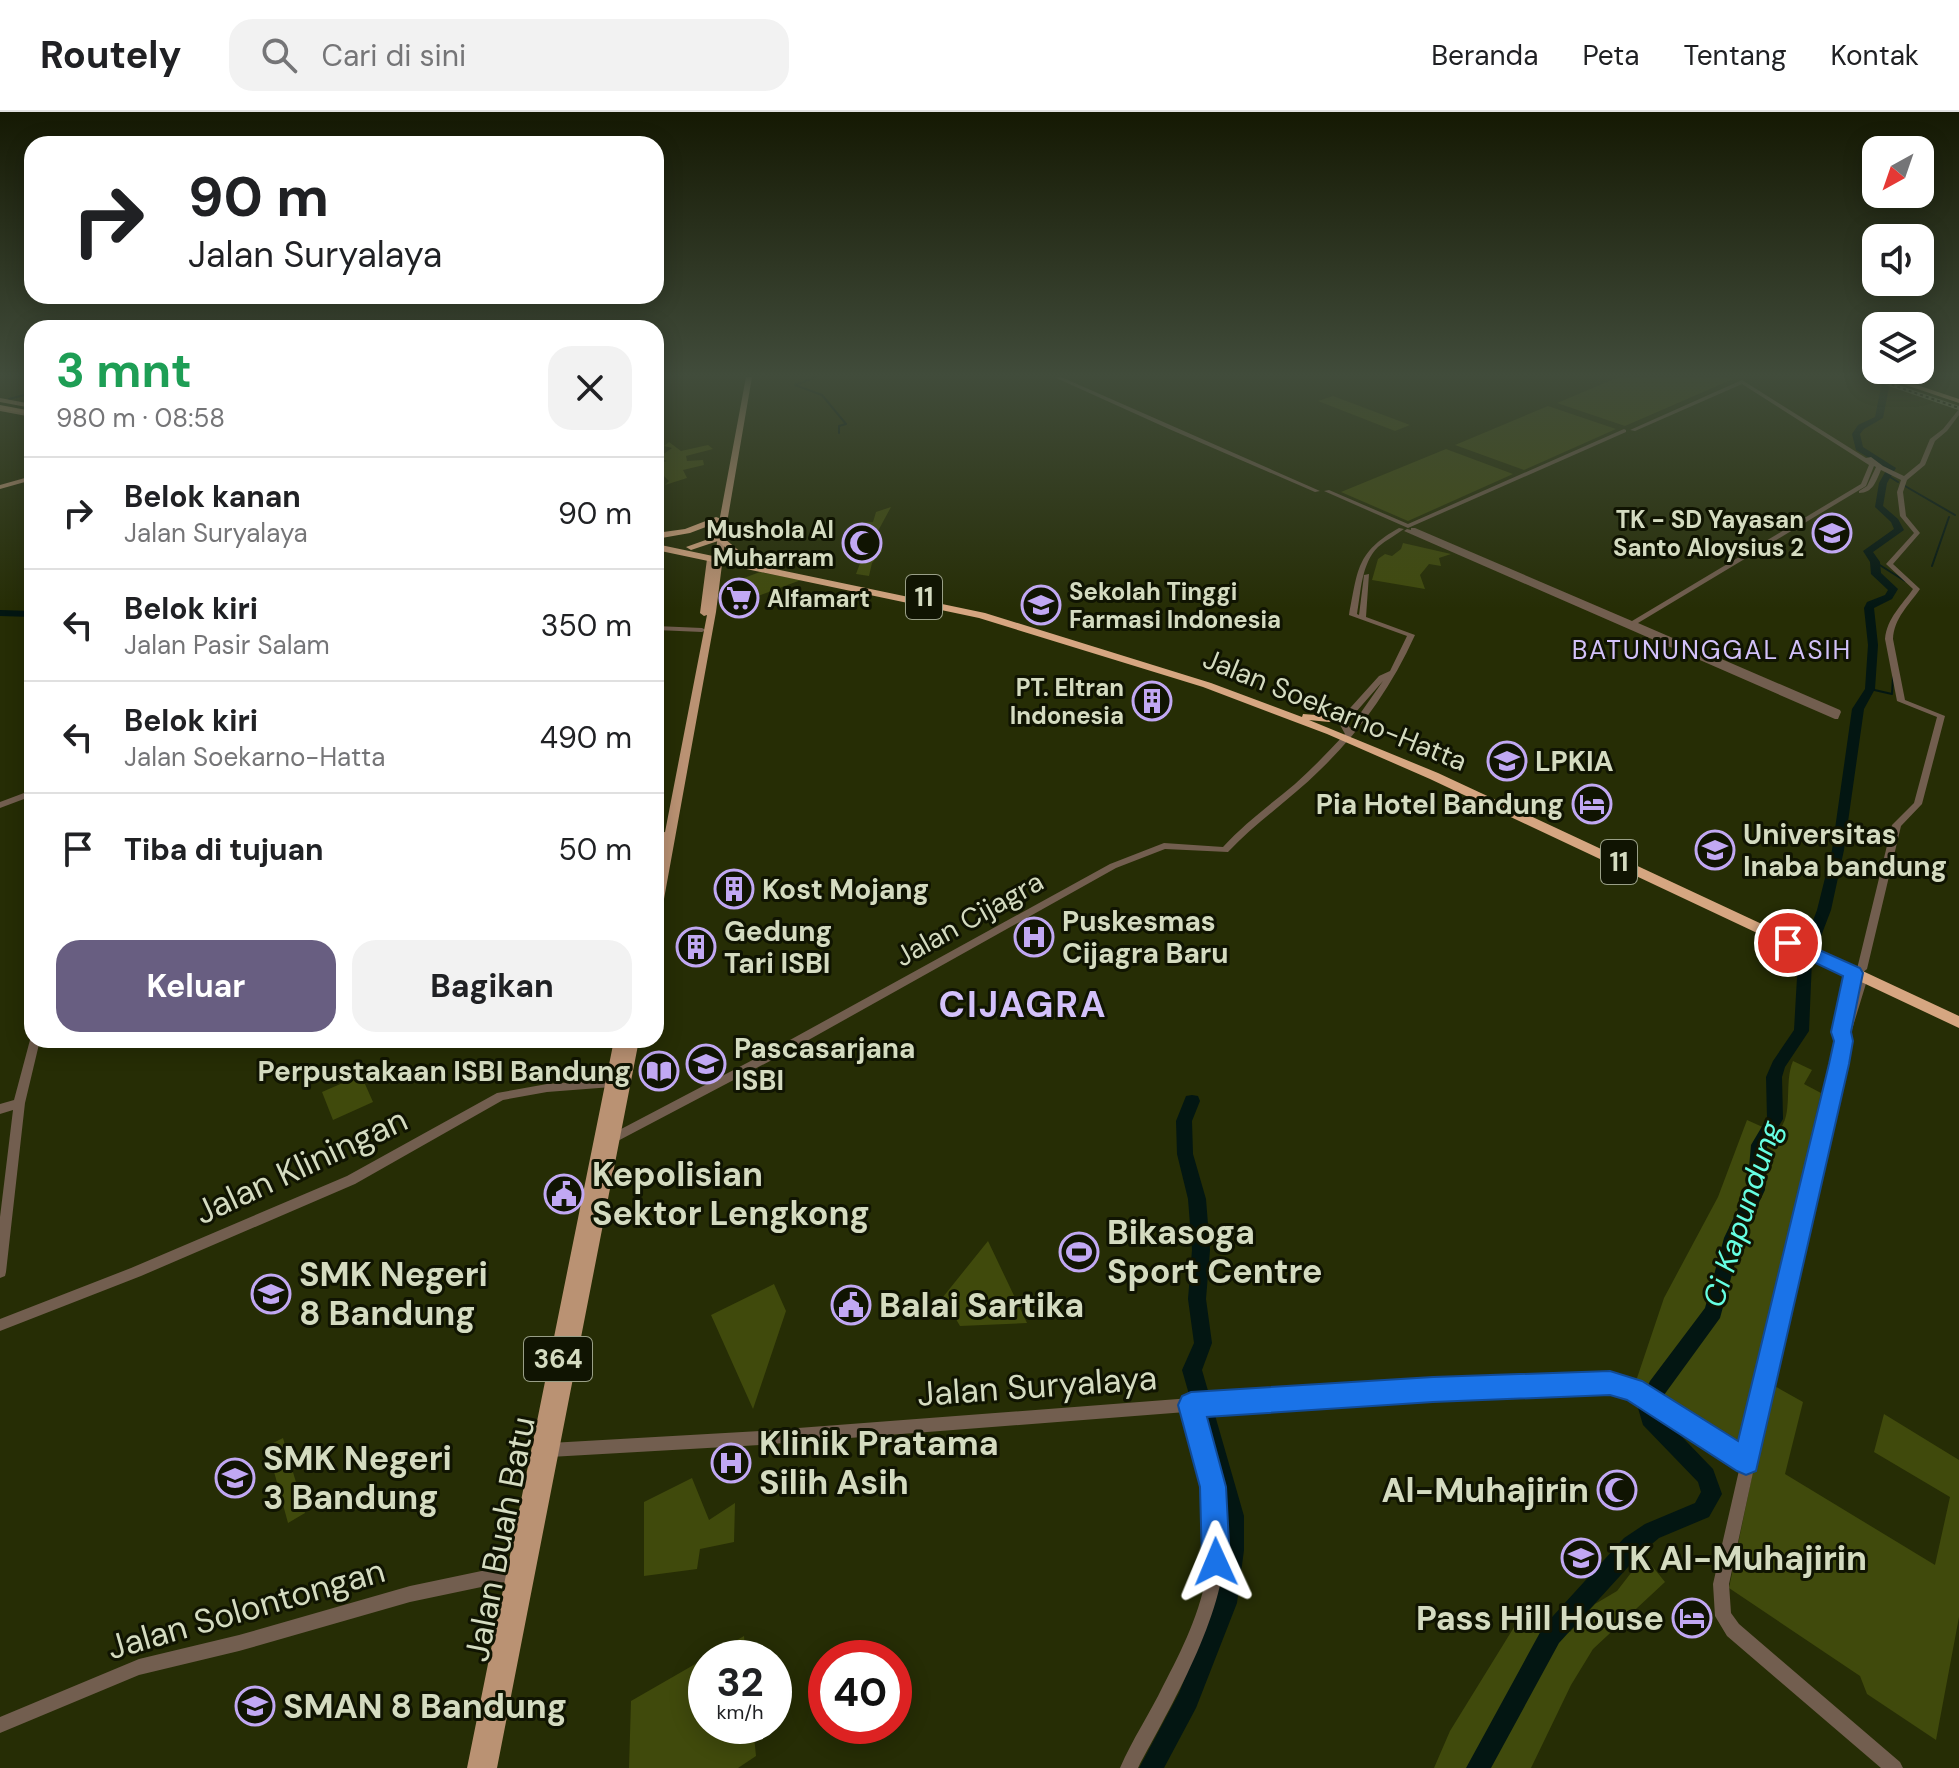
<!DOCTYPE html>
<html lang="id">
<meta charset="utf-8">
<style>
:root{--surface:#fff;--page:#f2f2f2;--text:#202124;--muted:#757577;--line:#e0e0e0;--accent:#685e81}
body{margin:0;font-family:"DM Sans",sans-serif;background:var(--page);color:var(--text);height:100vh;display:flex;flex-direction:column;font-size:30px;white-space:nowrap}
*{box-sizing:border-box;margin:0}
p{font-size:26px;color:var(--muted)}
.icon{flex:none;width:44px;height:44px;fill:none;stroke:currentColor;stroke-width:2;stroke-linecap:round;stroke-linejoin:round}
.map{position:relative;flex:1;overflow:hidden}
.sheet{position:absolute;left:24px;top:208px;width:640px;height:728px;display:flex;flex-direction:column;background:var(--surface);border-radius:24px;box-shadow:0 4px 20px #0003}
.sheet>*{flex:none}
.guide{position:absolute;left:24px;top:24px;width:640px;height:168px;border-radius:24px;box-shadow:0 4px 20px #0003;background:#fff;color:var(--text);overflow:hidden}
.needle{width:52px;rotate:220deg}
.fabs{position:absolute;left:1862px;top:24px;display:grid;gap:16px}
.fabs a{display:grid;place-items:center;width:72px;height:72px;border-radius:16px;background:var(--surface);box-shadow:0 4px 20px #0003;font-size:40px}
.speed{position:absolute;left:688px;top:1528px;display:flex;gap:16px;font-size:40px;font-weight:700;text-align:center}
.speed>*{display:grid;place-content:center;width:104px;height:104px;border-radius:50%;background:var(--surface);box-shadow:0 4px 20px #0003;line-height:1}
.speed small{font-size:20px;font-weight:400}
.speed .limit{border:12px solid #d22;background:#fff;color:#111}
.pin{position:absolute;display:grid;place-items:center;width:68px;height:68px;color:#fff;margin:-34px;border:4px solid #fff;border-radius:50%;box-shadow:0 2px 8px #0007}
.me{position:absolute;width:88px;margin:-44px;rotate:359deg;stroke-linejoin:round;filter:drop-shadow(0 0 6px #0008)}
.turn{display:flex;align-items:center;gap:28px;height:168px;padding:0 32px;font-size:36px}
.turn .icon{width:104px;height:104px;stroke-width:2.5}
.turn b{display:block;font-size:56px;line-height:68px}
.round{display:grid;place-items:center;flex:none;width:84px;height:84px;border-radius:24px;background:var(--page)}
.summary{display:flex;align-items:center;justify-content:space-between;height:136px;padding:0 32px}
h1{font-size:48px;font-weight:700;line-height:60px;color:#1e9e55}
.action{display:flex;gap:16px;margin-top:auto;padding:16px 32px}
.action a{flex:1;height:92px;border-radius:24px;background:var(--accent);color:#fff;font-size:32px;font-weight:700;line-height:92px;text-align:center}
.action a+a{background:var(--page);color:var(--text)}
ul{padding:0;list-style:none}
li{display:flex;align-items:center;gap:24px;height:112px;padding:0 32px;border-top:2px solid var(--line)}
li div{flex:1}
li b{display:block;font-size:30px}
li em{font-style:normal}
header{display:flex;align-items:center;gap:48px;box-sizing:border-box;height:112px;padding:0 40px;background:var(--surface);border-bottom:2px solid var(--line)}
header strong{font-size:38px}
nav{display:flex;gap:44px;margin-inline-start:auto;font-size:28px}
.search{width:560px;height:72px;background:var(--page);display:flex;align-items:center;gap:20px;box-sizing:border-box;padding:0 28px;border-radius:24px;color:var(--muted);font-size:30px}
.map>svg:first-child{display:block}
</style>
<header>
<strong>Routely</strong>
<div class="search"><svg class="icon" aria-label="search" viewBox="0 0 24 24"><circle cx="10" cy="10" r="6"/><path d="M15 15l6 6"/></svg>Cari di sini</div>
<nav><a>Beranda</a><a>Peta</a><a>Tentang</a><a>Kontak</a></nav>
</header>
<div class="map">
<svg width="1959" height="1656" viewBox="0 0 1959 1656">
<rect width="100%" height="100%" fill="#262d05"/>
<path fill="#404a0c" d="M1619 265H1729L1733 267 1625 314 1557 291Z
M1333 284 1410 313 1395 319 1318 289Z
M1548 294 1616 317 1524 358 1455 333Z
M669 330 681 339 708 333 713 337 686 344 687 349 703 348 704 353 683 358 687 366 665 373 669 369 657 357 656 352 667 349 658 346 672 336 664 334Z
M1446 337 1513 362 1408 409 1341 380Z
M891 395 878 419 882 439 872 451 869 464 856 462 868 430 854 427 861 420 849 416 856 411 873 410 876 400Z
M1403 431 1451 442 1439 446 1441 454 1429 452 1420 463 1425 477 1372 468 1378 447 1385 442 1392 444 1401 437Z
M760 460 801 468 750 487 752 470H733Z
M1793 949 1812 958 1804 972 1821 981 1741 1332 1636 1269 1664 1186 1718 1085 1747 1008 1776 1021C1795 1006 1783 972 1793 949Z
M361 963 373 990 333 1008 322 980Z
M988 1129 1027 1211 960 1214 943 1185Z
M774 1172 786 1199 753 1297 711 1203Z
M1771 1272 1803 1290 1785 1362 1935 1453 1950 1385 1874 1340 1884 1302 1959 1348V1505L1936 1628 1867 1582 1860 1564 1729 1476Z
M283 1326 305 1401 288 1411 267 1334Z
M692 1366 709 1408 735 1391 734 1430 700 1437 697 1457 644 1464V1390Z
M1644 1444 1665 1470 1593 1537 1571 1573 1531 1656H1434L1450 1619 1529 1491 1570 1520 1595 1492 1617 1479Z
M744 1524 746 1546H706V1614H753L756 1644 738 1656H629L631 1589Z"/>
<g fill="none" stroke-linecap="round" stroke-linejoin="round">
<path stroke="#031612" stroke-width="2" d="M816 265 795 273 822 283 846 312 839 314V321
M9 287 32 281
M1887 363 1898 370
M1905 374 1955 403
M1875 450 1905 469
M1932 454 1949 405
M1870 577 1892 582 1893 565"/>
<path fill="#031612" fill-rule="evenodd" d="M1883 265H1891L1883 306 1864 317 1860 322 1863 335 1896 356 1887 371 1883 394 1898 407 1904 418 1873 440 1880 450 1881 461 1898 477 1892 487 1874 496 1878 533 1875 577 1864 597 1844 738 1831 798 1812 848 1809 919 1785 955 1782 965 1783 1007 1767 1034 1765 1078 1742 1126 1720 1206 1664 1283 1658 1296 1659 1301 1713 1357 1722 1382 1709 1405 1659 1426 1640 1442 1559 1531 1491 1656H1466L1543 1515 1624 1426 1645 1412 1695 1391 1701 1380 1698 1370 1643 1313 1638 1296 1650 1269 1705 1196 1724 1126 1747 1078 1751 1033 1767 1006 1766 965 1773 949 1794 918 1798 848 1817 798 1832 738 1852 597 1865 577 1868 533 1864 496 1867 490 1885 483 1888 478 1871 462 1870 450 1863 439 1894 417 1891 410 1875 395 1879 371 1887 357 1856 338 1852 322 1858 313 1875 305Z
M0 498 32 499V505L0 504Z
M1192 983 1198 984 1200 989 1192 1009 1193 1042 1206 1087 1210 1138 1206 1187 1212 1231 1202 1258 1244 1404V1438L1237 1491 1196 1596 1164 1656H1139L1179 1581 1215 1491 1222 1438 1224 1404 1182 1258 1194 1231 1188 1187 1192 1138 1188 1087 1177 1042 1176 1009 1186 984Z"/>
<path fill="#725e4f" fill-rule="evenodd" d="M1054 265H1061L1320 379 1315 380 1169 317Z
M1742 268 1866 346 1871 345 1883 354 1904 364 1920 351 1930 327 1943 317 1959 297V303L1947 319 1935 329 1925 353 1907 368 1903 380 1906 404 1920 421 1893 452 1920 477C1909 493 1894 506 1893 527L1905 588 1945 604 1922 692 1901 714 1867 857 1862 861 1857 857 1892 713 1914 691 1937 605 1897 589 1885 527C1887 506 1902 493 1913 477L1886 452 1914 421 1900 404 1897 380 1901 368 1881 358C1876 369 1873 381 1859 381V379L1867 374 1876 355 1874 354 1866 374 1638 511 1840 598 1841 600 1838 607H1835L1404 419 1407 417 1411 418V416H1415L1632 509 1861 372 1869 353 1742 272 1635 319 1630 318Z
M1624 317 1626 318V320L1408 416 1324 379 1329 378 1408 412Z
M1399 416 1404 417C1396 423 1386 428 1378 435 1361 452 1361 480 1357 502L1359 503 1364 463 1369 462 1366 505 1415 523C1392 574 1360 620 1320 658 1291 687 1256 710 1228 740L1165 737 1116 756 787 940 612 1032 608 1034 604 1032 602 1029 604 1026 779 934 1110 752 1164 731 1223 735C1245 711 1271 692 1295 672 1313 656 1329 639 1345 622L1339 611 1342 605 1379 564 1390 559 1407 524 1349 503C1358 458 1356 440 1399 416ZM1383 569 1350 616 1347 611 1349 608Z
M656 514 702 516 706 518 702 520 656 518Z
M32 678V684L0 696V690Z
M1853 857 1857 858 1858 861 1856 870 1859 862H1867L1868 865 1847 934 1787 1203 1729 1472 1731 1501 1739 1512 1900 1650 1903 1656H1881L1727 1524 1715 1504 1713 1472 1740 1354 1630 1284 1610 1278 1433 1284 1200 1299C1212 1343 1224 1387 1225 1433 1225 1503 1171 1594 1138 1656H1120C1132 1628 1150 1601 1163 1574 1182 1538 1201 1499 1207 1459 1215 1405 1200 1351 1186 1300L760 1333 550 1345 545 1343 543 1338 545 1333 550 1331 760 1319 1243 1282 1433 1270 1610 1264 1638 1273 1743 1340 1838 928 1836 920 1848 861 1849 858Z
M32 925V928H40L25 991 6 1160 5 1164 0 1166V1105L13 998 0 1002V992L14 988 30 928Z
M617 964 621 965 623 968 621 971 612 975 547 980 503 988 355 1072 141 1164 0 1219V1207L131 1156 347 1064 497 981 547 972 610 967Z
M515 1452 520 1455 523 1460 520 1465 515 1468 410 1490 239 1539 139 1563 0 1621V1605L139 1547 239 1523 410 1474Z"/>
<path fill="#ba9273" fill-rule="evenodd" d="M746 265H752L728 405 716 500 662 798 656 802V768L659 754 656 755V725L658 721 665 720 707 503 704 504 700 501 707 447 711 445 715 447 720 405Z
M0 286 32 292V296L0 290Z
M0 295 32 301V305L0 299Z
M32 364V368L0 377V373Z
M614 928H639L497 1656H467Z"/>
<path fill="#d6a681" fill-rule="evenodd" d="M1882 265H1893L1959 287V291Z
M0 293 32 299V303L0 297Z
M716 405 719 406V410L690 421 656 427V421L685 417Z
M714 425 725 427 749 447 741 449 718 429 691 438 686 435Z
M656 432 985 501 1211 571 1302 605 1303 602 1329 604 1353 600V604L1329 610 1309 608 1438 661 1959 904V916L1430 667 1327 622 1203 575 979 506 656 438Z"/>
<defs>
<path id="rail" d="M1869 265 1959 296"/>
</defs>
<use href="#rail" stroke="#808766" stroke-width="4"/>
<use href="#rail" stroke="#101402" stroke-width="2" stroke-dasharray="3" stroke-linecap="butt"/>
</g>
<linearGradient id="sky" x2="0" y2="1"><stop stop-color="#151903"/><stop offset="0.53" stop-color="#414c3b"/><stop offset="1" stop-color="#414c3b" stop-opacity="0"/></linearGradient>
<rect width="1959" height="497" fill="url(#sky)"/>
<path fill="#1a73e8" stroke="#114b97" stroke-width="2" d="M1788 824 1860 856 1863 861 1851 920 1853 929 1849 952 1756 1359 1746 1363 1737 1359 1627 1288 1610 1283 1433 1290 1207 1305 1226 1375 1230 1450 1226 1459 1216 1464 1207 1459 1202 1450 1200 1375 1178 1293 1182 1284 1191 1280 1433 1265 1610 1259 1642 1269 1738 1329 1829 952 1834 929 1831 920 1843 864 1782 835 1779 831Z"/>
<defs>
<symbol id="school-ring" viewBox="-11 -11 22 22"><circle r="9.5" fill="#101402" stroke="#c1a8f3" stroke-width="1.5"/><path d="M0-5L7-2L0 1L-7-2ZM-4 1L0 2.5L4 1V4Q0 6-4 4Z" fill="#c1a8f3"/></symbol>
<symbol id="mosque-ring" viewBox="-11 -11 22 22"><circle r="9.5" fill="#101402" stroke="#c1a8f3" stroke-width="1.5"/><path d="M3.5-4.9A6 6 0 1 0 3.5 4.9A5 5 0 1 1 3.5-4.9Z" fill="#c1a8f3"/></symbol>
<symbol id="supermarket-ring" viewBox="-11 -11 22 22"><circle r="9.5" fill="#101402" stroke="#c1a8f3" stroke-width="1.5"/><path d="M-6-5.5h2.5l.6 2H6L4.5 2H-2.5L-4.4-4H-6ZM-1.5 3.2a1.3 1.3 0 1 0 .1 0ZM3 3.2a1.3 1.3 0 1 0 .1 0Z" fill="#c1a8f3"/></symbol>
<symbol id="university-ring" viewBox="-11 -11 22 22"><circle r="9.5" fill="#101402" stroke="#c1a8f3" stroke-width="1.5"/><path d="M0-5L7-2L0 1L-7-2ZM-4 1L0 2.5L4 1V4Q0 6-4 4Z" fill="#c1a8f3"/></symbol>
<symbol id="building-ring" viewBox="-11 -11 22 22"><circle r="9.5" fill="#101402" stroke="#c1a8f3" stroke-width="1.5"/><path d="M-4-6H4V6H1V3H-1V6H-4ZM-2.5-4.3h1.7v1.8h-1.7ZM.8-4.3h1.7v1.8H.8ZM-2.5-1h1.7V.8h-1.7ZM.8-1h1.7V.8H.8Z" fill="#c1a8f3"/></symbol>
<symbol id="hotel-ring" viewBox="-11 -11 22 22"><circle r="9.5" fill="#101402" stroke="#c1a8f3" stroke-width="1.5"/><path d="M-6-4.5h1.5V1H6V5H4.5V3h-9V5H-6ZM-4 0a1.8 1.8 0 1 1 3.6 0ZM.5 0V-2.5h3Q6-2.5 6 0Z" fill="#c1a8f3"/></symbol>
<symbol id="hospital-ring" viewBox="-11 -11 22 22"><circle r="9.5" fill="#101402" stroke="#c1a8f3" stroke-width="1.5"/><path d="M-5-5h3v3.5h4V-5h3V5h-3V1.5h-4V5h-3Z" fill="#c1a8f3"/></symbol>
<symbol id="library-ring" viewBox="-11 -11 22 22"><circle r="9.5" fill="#101402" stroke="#c1a8f3" stroke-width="1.5"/><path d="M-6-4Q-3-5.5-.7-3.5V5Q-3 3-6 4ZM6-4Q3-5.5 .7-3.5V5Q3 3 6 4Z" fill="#c1a8f3"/></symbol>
<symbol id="civic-ring" viewBox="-11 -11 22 22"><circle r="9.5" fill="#101402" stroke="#c1a8f3" stroke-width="1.5"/><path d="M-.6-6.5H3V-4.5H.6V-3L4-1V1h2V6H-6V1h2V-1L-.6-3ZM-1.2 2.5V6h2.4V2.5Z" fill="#c1a8f3"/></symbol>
<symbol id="stadium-ring" viewBox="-11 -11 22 22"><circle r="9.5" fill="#101402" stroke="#c1a8f3" stroke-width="1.5"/><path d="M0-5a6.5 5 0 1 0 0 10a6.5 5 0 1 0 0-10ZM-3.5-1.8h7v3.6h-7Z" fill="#c1a8f3"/></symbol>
</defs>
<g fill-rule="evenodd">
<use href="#school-ring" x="1810" y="399" width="44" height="44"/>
<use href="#mosque-ring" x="840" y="409" width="44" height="44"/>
<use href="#supermarket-ring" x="717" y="464" width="44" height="44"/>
<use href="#university-ring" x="1019" y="471" width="44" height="44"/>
<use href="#building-ring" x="1130" y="567" width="44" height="44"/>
<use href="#university-ring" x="1485" y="627" width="44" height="44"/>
<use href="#hotel-ring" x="1570" y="670" width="44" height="44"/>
<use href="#university-ring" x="1693" y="716" width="44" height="44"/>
<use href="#building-ring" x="712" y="755" width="44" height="44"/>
<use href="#hospital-ring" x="1012" y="803" width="44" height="44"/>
<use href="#building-ring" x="674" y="813" width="44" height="44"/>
<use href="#university-ring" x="684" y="930" width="44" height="44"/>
<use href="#library-ring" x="637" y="937" width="44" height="44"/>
<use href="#civic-ring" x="542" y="1060" width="44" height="44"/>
<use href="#stadium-ring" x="1057" y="1118" width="44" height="44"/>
<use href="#school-ring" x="249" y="1160" width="44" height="44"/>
<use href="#civic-ring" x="829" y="1171" width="44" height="44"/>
<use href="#hospital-ring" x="709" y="1329" width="44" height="44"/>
<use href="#school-ring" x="213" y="1344" width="44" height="44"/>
<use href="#mosque-ring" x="1595" y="1356" width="44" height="44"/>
<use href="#school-ring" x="1559" y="1424" width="44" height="44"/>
<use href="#hotel-ring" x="1670" y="1484" width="44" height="44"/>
<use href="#school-ring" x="233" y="1572" width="44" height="44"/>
</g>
<g text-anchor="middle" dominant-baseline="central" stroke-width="6" stroke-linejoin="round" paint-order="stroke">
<g font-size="24" font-weight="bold" fill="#d4dbc0" stroke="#101402" text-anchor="end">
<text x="1804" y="407">TK - SD Yayasan<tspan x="1804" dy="28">Santo Aloysius 2</tspan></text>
<text x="834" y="417">Mushola Al<tspan x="834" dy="28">Muharram</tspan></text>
<text x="1069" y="479" text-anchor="start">Sekolah Tinggi<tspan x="1069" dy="28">Farmasi Indonesia</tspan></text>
<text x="767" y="486" text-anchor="start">Alfamart</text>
<text x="1124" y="575">PT. Eltran<tspan x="1124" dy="28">Indonesia</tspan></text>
</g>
<g fill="#101402" stroke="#999f87" stroke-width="2">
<rect x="906" y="463" width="36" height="44" rx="6"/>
<rect x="1601" y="728" width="36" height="44" rx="6"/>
<rect x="524" y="1225" width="68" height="44" rx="6"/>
</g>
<g font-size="26" font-weight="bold" fill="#d4dbc0">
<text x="924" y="485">11</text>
<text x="1619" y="750">11</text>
<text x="558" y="1247">364</text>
</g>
<g font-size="26" letter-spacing="2" fill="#d3c1fa" stroke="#101402">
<text x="1712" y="538">BATUNUNGGAL ASIH</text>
</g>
<g font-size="28" fill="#d4dbc0" stroke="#101402">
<text transform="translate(1335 598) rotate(22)">Jalan Soekarno-Hatta</text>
<text transform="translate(969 807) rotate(-29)">Jalan Cijagra</text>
</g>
<g font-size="28" font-weight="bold" fill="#d4dbc0" stroke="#101402" text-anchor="start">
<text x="1535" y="649">LPKIA</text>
<text x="1564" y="692" text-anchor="end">Pia Hotel Bandung</text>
<text x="1743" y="722">Universitas<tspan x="1743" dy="32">Inaba bandung</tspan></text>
<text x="762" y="777">Kost Mojang</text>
<text x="1062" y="809">Puskesmas<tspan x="1062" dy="32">Cijagra Baru</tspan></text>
<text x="724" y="819">Gedung<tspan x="724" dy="32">Tari ISBI</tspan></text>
<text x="734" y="936">Pascasarjana<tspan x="734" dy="32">ISBI</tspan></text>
<text x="631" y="959" text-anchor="end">Perpustakaan ISBI Bandung</text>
</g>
<g font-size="30" font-style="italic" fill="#66ffe3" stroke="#101402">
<text transform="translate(1742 1102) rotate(-72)">Ci Kapundung</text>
</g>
<g font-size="34" fill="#d4dbc0" stroke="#101402">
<text transform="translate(301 1054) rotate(-25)">Jalan Kliningan</text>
<text transform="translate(1037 1274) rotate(-4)">Jalan Suryalaya</text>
<text transform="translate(500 1427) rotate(-79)">Jalan Buah Batu</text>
<text transform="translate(246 1497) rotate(-16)">Jalan Solontongan</text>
</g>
<g font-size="34" font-weight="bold" fill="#d4dbc0" stroke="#101402" text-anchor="start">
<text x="592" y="1062">Kepolisian<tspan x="592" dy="39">Sektor Lengkong</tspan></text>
<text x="1107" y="1120">Bikasoga<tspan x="1107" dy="39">Sport Centre</tspan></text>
<text x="299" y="1162">SMK Negeri<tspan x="299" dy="39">8 Bandung</tspan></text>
<text x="879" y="1193">Balai Sartika</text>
<text x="759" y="1331">Klinik Pratama<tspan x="759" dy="39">Silih Asih</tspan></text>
<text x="263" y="1346">SMK Negeri<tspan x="263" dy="39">3 Bandung</tspan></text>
<text x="1589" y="1378" text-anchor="end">Al-Muhajirin</text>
<text x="1609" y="1446">TK Al-Muhajirin</text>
<text x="1664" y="1506" text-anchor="end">Pass Hill House</text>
<text x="283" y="1594">SMAN 8 Bandung</text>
</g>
<g font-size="36" font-weight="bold" letter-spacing="2" fill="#d3c1fa" stroke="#101402">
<text x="1023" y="892">CIJAGRA</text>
</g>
</g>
</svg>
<div class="fabs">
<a><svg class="needle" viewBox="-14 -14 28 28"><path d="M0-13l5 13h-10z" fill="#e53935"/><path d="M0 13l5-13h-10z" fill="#757577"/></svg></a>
<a><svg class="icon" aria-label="sound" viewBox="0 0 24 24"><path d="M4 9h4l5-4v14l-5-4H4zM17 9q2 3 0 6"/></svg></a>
<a><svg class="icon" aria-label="layers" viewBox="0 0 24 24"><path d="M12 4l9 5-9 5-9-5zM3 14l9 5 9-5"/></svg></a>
</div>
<div class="speed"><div>32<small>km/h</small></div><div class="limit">40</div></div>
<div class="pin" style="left:1788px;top:831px;background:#d93025"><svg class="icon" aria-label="arrive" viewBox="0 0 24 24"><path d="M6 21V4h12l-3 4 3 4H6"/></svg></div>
<svg class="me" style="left:1216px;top:1450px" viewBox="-20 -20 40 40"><path d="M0-17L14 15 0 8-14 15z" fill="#1a73e8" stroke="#fff" stroke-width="4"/></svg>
<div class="guide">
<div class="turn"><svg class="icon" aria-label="right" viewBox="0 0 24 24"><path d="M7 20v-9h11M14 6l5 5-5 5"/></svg><div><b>90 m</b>Jalan Suryalaya</div></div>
</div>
<section class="sheet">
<div class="summary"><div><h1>3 mnt</h1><p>980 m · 08:58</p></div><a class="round"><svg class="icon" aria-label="close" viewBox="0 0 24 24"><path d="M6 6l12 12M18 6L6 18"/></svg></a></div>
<ul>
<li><svg class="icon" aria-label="right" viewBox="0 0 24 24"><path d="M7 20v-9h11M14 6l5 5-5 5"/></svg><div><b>Belok kanan</b><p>Jalan Suryalaya</p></div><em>90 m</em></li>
<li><svg class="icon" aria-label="left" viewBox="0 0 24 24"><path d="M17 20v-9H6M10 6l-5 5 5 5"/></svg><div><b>Belok kiri</b><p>Jalan Pasir Salam</p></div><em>350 m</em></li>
<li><svg class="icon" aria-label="left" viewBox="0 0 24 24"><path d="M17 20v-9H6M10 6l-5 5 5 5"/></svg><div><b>Belok kiri</b><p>Jalan Soekarno-Hatta</p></div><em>490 m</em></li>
<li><svg class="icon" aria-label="arrive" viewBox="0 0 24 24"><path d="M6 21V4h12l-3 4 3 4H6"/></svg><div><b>Tiba di tujuan</b></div><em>50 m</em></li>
</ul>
<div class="action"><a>Keluar</a><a>Bagikan</a></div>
</section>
</div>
